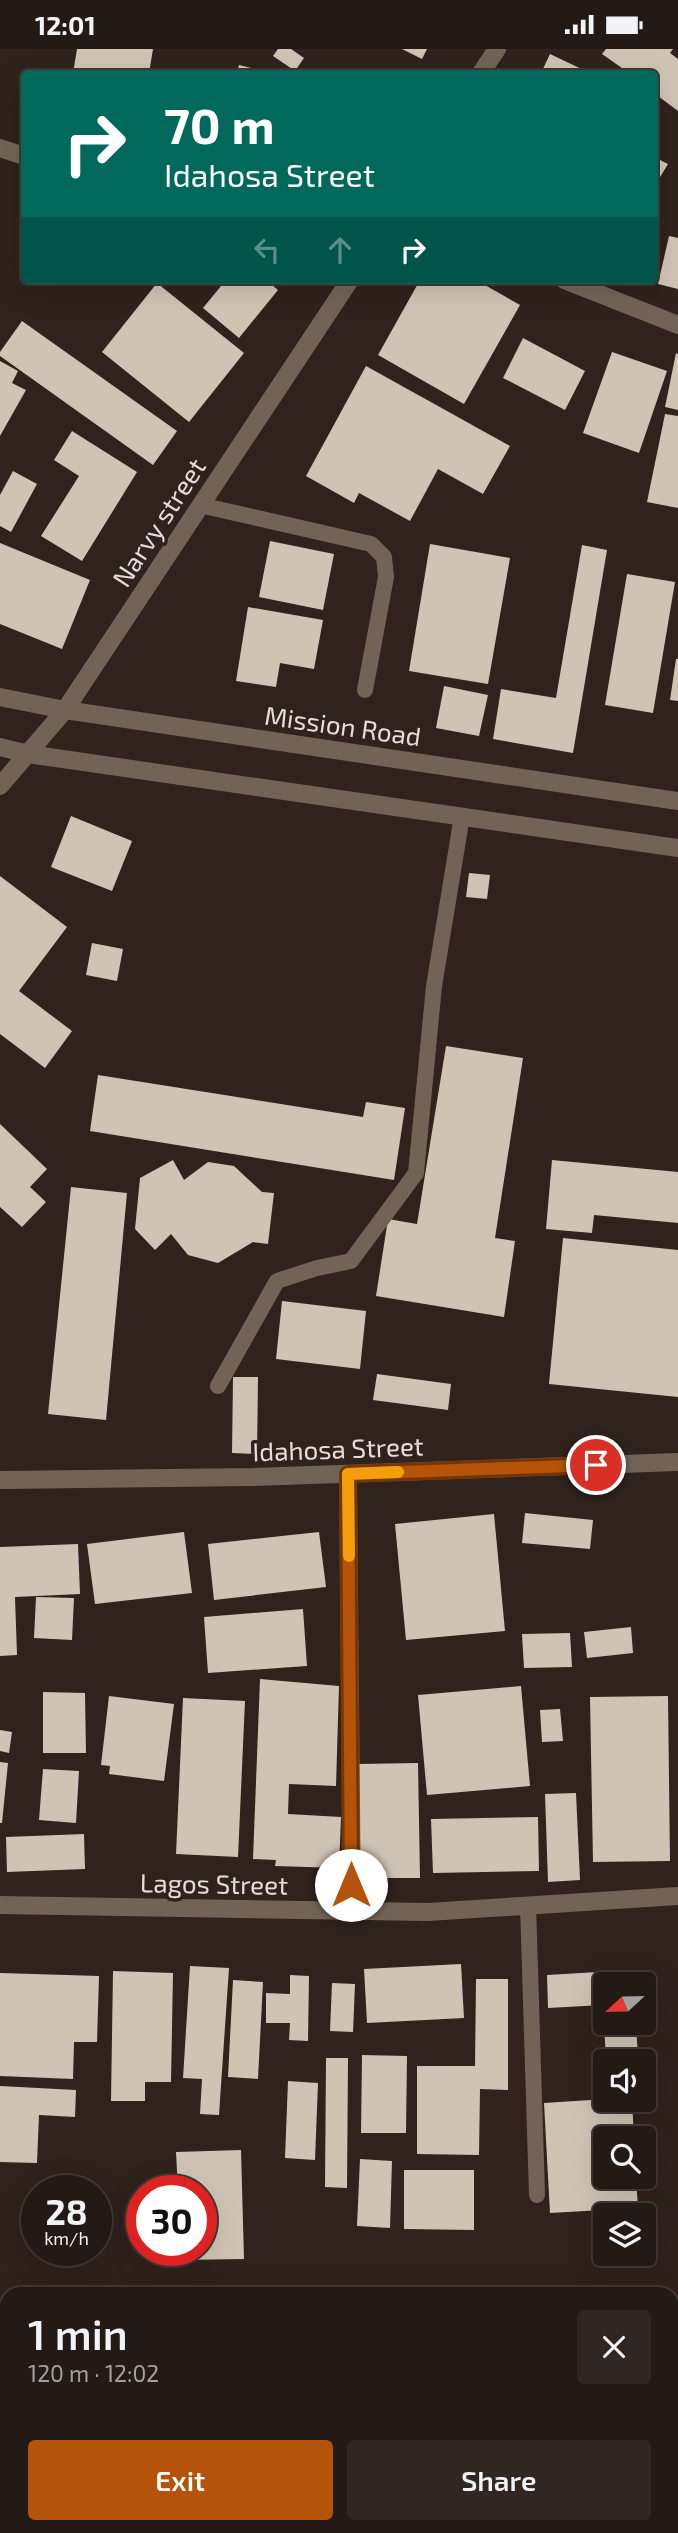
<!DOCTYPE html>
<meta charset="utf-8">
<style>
:root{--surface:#241a15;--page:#302722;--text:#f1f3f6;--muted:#a3a1a0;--line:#413834;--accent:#b45309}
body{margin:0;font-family:"Exo 2",sans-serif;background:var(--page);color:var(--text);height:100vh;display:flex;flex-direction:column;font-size:26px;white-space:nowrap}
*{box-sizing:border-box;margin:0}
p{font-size:23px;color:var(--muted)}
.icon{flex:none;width:38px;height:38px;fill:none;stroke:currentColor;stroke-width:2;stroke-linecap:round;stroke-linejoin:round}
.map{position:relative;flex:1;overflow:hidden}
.panel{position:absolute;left:0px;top:2238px;width:679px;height:247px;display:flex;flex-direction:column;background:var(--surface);border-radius:21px 21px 0 0;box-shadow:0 7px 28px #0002,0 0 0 2px var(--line)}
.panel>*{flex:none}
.hud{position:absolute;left:21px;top:21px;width:637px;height:214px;border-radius:7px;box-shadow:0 7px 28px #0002,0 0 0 2px var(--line);background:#00695c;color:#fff;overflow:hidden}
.needle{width:46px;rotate:248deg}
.buttons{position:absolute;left:593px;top:1923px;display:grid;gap:14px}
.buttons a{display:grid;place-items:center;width:63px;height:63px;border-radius:7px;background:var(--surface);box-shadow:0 7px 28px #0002,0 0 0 2px var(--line);font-size:35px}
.speed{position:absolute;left:21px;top:2126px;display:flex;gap:14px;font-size:35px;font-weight:700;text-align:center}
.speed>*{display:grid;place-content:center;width:91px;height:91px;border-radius:50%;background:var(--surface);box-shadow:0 7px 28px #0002,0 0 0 2px var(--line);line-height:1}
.speed small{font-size:18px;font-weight:400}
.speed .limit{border:10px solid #d22;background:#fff;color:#111}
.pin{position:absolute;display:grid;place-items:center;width:60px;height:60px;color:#fff;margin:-30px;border:4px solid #fff;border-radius:50%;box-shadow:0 2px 7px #0007}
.me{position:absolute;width:77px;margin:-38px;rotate:0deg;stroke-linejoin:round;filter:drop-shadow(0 0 5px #0008)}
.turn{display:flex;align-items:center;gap:24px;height:147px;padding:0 28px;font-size:32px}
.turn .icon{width:91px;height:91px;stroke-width:2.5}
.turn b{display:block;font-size:49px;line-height:60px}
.lanes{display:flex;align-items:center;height:66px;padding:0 28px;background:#0003;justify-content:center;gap:35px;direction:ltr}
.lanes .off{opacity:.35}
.round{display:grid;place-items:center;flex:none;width:74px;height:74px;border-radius:7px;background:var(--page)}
.summary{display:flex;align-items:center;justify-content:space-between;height:119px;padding:0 28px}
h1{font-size:42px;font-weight:600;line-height:52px}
.primary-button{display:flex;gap:14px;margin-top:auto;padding:14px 28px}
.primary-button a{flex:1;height:80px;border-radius:7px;background:var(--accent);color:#fff;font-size:28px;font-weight:600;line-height:80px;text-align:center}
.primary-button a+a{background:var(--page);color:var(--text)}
.status{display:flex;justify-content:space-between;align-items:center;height:49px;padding:0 35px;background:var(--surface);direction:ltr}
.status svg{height:19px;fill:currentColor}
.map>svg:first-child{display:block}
</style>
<div class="status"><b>12:01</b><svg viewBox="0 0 49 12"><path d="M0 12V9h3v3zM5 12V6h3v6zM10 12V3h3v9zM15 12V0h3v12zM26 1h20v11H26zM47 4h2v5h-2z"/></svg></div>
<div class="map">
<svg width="678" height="2484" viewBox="0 0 678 2484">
<rect width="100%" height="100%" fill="#30221c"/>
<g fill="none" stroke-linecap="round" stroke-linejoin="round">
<path stroke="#225464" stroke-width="10" d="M672 2410 678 2416
M0 2435 7 2433"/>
</g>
<path fill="#cfc4b4" d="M77 0H153L149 24H73Z
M278 0H291L304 9 295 22 273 7Z
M402 0H427L422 10Z
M606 0H673L670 4 678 10V62L654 44V24H629L602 5Z
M550 5 590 24H541Z
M239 16 271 24H237Z
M654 108 668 115 654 138Z
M669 187 678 189V240L658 235Z
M226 231H266L278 241 239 289 203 259Z
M420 231H476L520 256 464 355 378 306Z
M157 234 244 304 189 373 102 303Z
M22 272 177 382 153 416 0 307V303Z
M523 289 585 322 565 361 503 329Z
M612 303 667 322 639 404 583 384Z
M676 304 678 305V361L665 358Z
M0 312 18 322 12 334 26 341 0 387Z
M366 317 510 397 483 445 438 420 410 472 359 444 354 454 306 427Z
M665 365 678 367V459L647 453Z
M72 382 137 423 82 512 41 487 79 427 54 411Z
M13 422 37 435 11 483 0 477V446Z
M270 492 334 505 323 561 259 548Z
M0 494 90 531 62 600 0 575Z
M430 495 510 509 488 635 409 622Z
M582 496 607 501 573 704 493 690 501 640 556 649Z
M627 525 675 533 653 664 605 656Z
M248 558 323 571 314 620 280 614 276 638 236 632Z
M676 610H678V652L670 651Z
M444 637 488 646 479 687 436 679Z
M71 767 132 792 112 842 51 818Z
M469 824 490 826 487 850 466 848Z
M0 827 67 878 19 942 72 982 45 1019 0 985Z
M92 894 123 900 117 932 86 926Z
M446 997 523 1009 495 1189 515 1192 504 1268 376 1247 388 1170 417 1175Z
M98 1026 363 1068 366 1053 405 1059 394 1131 90 1082Z
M0 1075 47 1120 30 1138 46 1153 22 1178 0 1158Z
M173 1111 184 1131 208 1113 234 1117 262 1143 274 1144 268 1195 253 1193 218 1214 188 1206 171 1185 155 1201 135 1180 140 1129Z
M552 1111 678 1123V1174L594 1166 592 1184 546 1180Z
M71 1138 127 1144 106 1371 48 1365Z
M563 1189 678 1201V1348L549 1335Z
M282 1252 366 1262 360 1320 276 1310Z
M377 1325 451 1335 448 1361 373 1351Z
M233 1328H258L257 1405 232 1404Z
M525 1464 593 1471 590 1500 522 1494Z
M494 1465 505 1582 406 1591 395 1475Z
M184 1483 192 1544 95 1555 87 1495Z
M319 1483 326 1538 214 1551 208 1495Z
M78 1495 80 1545 15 1548 17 1606 0 1607V1498Z
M36 1548 74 1549 72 1591 34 1589Z
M303 1560 307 1617 208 1624 204 1568Z
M631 1578 633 1604 587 1609 584 1583Z
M570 1584 572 1618 524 1619 522 1585Z
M260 1630 339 1637 336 1737 289 1735 288 1765 341 1768 339 1819 275 1817 276 1811 253 1810Z
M521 1637 530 1737 427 1746 418 1646Z
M43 1643 85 1644 86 1704H43Z
M109 1647 174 1655 164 1732 109 1725 110 1717 101 1716Z
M668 1647 670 1812 593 1813 590 1648Z
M183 1649 245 1652 238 1808 176 1805Z
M560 1660 563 1692 542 1693 540 1661Z
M0 1681 12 1683 9 1704 0 1702Z
M0 1713 8 1714 2 1774H0Z
M418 1714 420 1829H360L358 1715Z
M43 1720 79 1722 76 1774 39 1771Z
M576 1744 580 1831 548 1833 545 1745Z
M538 1768 539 1822 433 1824 431 1770Z
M84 1785 85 1820 7 1823 6 1788Z
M461 1915 464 1969 367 1974 364 1920Z
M190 1917 229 1919 219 2066 200 2065 202 2030 183 2029Z
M632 1921 633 1936H606V1968H603V1956L548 1959 547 1926Z
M113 1922 173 1924 171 2033H145V2052H111Z
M0 1924 99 1927 97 1993H74L73 2030 0 2027Z
M290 1926 309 1927 308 1992 289 1991 290 1974H266V1944L290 1945Z
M476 1930H508V2041L480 2040 479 2106 417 2105V2017H475Z
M233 1931 263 1933 258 2030 228 2028Z
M332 1934 355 1935 353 1983 330 1982Z
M604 1974H636L638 2009 606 2010Z
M362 2006 407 2007 406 2084H361Z
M326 2009H348L347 2139 325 2138Z
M288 2032 318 2034 315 2111 285 2109Z
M0 2037 76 2041 75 2068 39 2066 37 2114 0 2113Z
M606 2050 632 2051 634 2090H606V2128H636L638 2159 550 2164 544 2054Z
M241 2101 244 2210 180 2211 179 2202H201V2142H178L176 2103Z
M360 2110 392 2112 390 2179 357 2177Z
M404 2121H474V2181L404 2180Z
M373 2478H417L415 2484H370Z
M439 2478H465L477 2484H436Z"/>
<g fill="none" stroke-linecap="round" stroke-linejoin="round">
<path stroke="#716457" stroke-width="16" d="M200 456 371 495 384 508 386 528 365 641
M218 1337 277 1232 317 1219 351 1212 416 1124 434 937 462 767
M528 1856 537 2146"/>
<path stroke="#716457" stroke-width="18" d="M481 24 497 0
M0 99 24 107
M564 231 678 276
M0 737 65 661 350 231
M348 1425 352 1863
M0 1431 253 1428 678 1413
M0 1856 428 1863 678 1847"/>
<path stroke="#716457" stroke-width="18" d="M0 648 65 661 678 752
M0 698 28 705 678 799"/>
</g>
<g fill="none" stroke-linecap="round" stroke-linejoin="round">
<defs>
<path id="route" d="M351 1836 348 1425 596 1416"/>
</defs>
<use href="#route" stroke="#753606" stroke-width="18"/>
<use href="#route" stroke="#b45309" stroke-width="12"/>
<path stroke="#f59e0b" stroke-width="12" d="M349 1507 348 1425 398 1423"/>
</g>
<g text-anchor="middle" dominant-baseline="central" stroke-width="7" stroke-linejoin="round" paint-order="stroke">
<g font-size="26" fill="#e6dcd8" stroke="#30221c">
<text transform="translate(158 473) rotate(-57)">Narvy street</text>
<text transform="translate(343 676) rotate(8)">Mission Road</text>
<text transform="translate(338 1399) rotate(-2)">Idahosa Street</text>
<text transform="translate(214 1834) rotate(1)">Lagos Street</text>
</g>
</g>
</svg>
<div class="buttons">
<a><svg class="needle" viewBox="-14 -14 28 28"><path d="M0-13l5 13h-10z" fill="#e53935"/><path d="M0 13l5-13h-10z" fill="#a3a1a0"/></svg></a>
<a><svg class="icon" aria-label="sound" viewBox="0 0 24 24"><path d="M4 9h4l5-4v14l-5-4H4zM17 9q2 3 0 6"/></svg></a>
<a><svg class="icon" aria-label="search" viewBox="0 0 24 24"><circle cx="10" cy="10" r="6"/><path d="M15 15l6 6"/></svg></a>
<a><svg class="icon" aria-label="layers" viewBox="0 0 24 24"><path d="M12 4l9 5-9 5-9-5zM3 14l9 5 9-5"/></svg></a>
</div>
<div class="speed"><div>28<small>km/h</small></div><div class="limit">30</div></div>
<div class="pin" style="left:596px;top:1416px;background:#d93025"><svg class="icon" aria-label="arrive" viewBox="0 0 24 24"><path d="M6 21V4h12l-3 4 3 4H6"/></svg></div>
<svg class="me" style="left:351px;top:1836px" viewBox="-20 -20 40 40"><circle r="19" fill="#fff"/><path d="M0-13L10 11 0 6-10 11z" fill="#b45309"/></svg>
<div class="hud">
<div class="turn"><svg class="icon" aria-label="right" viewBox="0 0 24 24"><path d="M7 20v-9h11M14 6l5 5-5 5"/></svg><div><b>70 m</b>Idahosa Street</div></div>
<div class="lanes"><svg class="icon off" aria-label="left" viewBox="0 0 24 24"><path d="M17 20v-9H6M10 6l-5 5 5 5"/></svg><svg class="icon off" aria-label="ahead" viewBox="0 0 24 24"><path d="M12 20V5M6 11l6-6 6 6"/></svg><svg class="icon" aria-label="right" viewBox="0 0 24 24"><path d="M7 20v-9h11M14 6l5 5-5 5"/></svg></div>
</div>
<section class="panel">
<div class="summary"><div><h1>1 min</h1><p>120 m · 12:02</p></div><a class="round"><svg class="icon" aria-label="close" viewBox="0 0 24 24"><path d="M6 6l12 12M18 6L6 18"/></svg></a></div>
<div class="primary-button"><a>Exit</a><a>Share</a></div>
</section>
</div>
